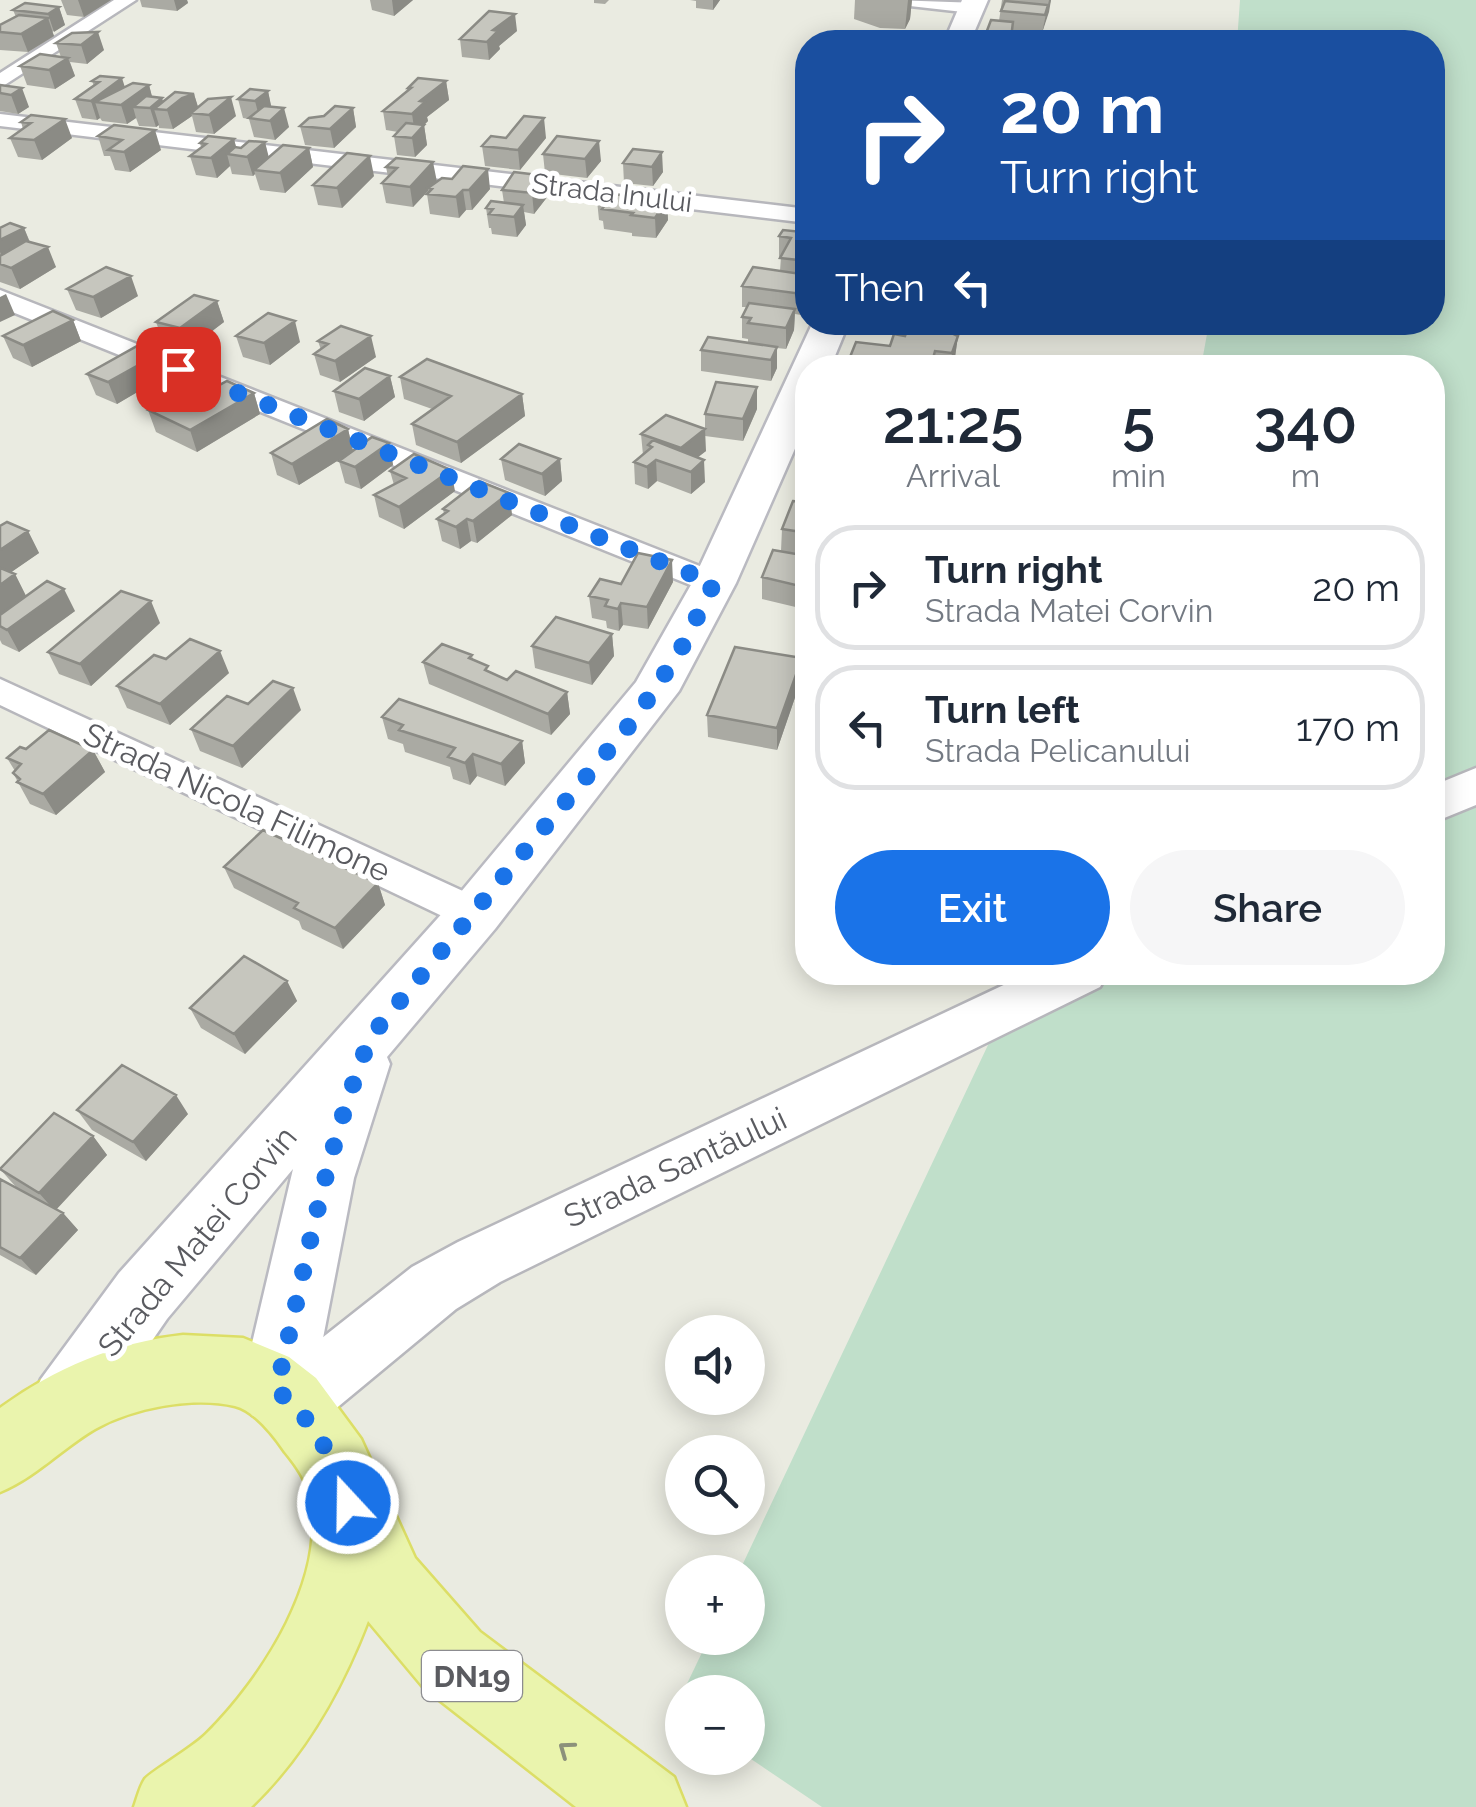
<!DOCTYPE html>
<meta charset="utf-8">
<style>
:root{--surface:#fff;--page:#f6f6f7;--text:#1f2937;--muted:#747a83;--line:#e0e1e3;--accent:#1a73e8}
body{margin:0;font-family:Raleway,sans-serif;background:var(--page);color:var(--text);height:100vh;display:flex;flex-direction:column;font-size:38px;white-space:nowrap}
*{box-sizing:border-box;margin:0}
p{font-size:32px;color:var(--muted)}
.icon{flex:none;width:55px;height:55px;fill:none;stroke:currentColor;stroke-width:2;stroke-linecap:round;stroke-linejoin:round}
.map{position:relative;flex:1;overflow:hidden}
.details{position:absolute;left:795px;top:355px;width:650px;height:630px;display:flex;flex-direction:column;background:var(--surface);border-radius:40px;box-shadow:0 5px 25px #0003}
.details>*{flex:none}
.banner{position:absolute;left:795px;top:30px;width:650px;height:305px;border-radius:40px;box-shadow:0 5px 25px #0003;background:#1a4fa0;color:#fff;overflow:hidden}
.buttons{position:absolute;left:665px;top:1315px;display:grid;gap:20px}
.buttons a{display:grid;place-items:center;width:100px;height:100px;border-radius:50%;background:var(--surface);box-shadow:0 5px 25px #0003;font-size:50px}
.pin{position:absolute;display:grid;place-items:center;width:85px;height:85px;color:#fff;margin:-42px;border-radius:20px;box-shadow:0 5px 15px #0006}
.me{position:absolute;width:110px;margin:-55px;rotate:339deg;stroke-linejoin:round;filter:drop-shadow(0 0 8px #0008)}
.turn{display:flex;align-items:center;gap:35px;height:210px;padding:0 40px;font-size:45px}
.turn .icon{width:130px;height:130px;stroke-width:2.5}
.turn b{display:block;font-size:70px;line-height:85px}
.then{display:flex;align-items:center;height:95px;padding:0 40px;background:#0003;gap:20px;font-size:38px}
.eta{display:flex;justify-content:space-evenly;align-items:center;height:170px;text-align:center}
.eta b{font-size:60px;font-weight:600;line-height:70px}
.action{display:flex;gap:20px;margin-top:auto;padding:20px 40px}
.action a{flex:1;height:115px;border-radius:60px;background:var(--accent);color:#fff;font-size:40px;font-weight:600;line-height:115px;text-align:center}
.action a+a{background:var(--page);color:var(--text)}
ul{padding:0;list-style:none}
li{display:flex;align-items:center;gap:30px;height:125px;margin:0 20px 15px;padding:0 20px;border:5px solid var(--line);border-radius:40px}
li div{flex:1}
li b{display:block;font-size:38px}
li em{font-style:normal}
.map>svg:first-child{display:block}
</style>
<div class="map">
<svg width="1476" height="1807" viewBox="0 0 1476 1807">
<rect width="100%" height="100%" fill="#eaebe1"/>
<path fill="#c0dfca" d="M1240 0H1476V1807H822L748 1757V1692H683L709 1638H748V1572H739L1022 973 1432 972V368L1201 367 1209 323 1432 322V42H1237Z"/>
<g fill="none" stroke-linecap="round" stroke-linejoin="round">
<defs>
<path id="minor" d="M114 0H136L0 88V73Z
M892 0 979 3 981 7 972 13 901 5Z
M0 114 808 209V223L0 126Z
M0 290 725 576 730 583 725 590H703L0 307Z
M0 679 489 903 495 914 489 925 475 930 461 925 0 705Z"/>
<path id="tertiary" d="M1476 768V805L1432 823V786Z
M1031 972H1108L1100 987 500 1282 456 1309 316 1425 293 1434 270 1425 261 1402 270 1379 412 1267 458 1242Z"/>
<path id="secondary" d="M962 0H988L970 42H944Z
M813 322H849L830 368H808V419L736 583 679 691 495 929 387 1057 390 1064 354 1178 313 1390 302 1415 277 1426 252 1415 241 1390 293 1169 167 1319 91 1429 66 1440 41 1429 30 1404 41 1379 119 1273 455 899 636 682 692 583Z"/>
<path id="primary" d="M183 1335 243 1338 289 1357 316 1378 361 1439 415 1558 480 1632 674 1777 686 1807H576L424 1688 368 1621C341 1691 305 1755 251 1807H134C137 1799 140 1786 145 1779 152 1771 192 1748 206 1734 261 1680 332 1573 308 1491 305 1477 294 1463 285 1452 274 1436 255 1411 235 1406 192 1396 132 1408 95 1429 61 1449 36 1477 0 1492V1408C55 1368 116 1342 183 1335Z"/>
</defs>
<use href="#minor" stroke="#b7b7bc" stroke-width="5"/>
<use href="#tertiary" stroke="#b7b7bc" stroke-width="5"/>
<use href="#secondary" stroke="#babac1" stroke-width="5"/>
<use href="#primary" stroke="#dcde66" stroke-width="5"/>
<use href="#minor" fill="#fff" fill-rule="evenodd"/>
<use href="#tertiary" fill="#fff" fill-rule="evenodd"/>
<use href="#secondary" fill="#fff" fill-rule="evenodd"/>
<use href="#primary" fill="#eaf4ad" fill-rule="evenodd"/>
</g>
<path fill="#aaaaa3" d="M56 0H111L84 17 67 15 61 0Z
M140 0H187L188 3 177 11 142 7Z
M370 0H413L394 16 372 10Z
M594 0H609L605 4 594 3Z
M690 0H720L713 10 696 8V1Z
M855 0H912L910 19 905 29 880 28 854 19Z
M1002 0H1051L1042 33 1012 30 1010 42H982L984 41 985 36 999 21Z
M59 7 65 25 52 32 54 36 28 52 0 50V25L16 17 13 10Z
M517 31 499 46 500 49 489 60 462 57 460 39Z
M72 33 104 50 87 64 70 62 75 76 55 89 27 85 20 66 61 57 56 43Z
M92 81 125 87 149 85 152 97 163 101 194 94 198 108 236 116 214 134 196 132 192 116 173 129 159 128V125L156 127 139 126 136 118 127 124 102 121 100 118 97 120 82 118 75 99 94 86Z
M446 81 449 100 427 117 428 121 424 125 427 145 415 157 397 155 394 136 398 132 386 130 383 111 408 91V88Z
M0 85 29 107 18 114 0 111Z
M268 91 271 107 289 127 275 140 254 137 249 119 243 118 238 99Z
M353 108 356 127 334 148 305 145 300 126 324 116Z
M31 115 72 138 42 160 18 157 10 138 23 129 21 122Z
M114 125 161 150 130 172 115 170 110 156H104L98 136Z
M506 138H546L520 170 485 166 482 146Z
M234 139 236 147 241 148 265 142 268 157 309 148 313 167 285 193 260 190 255 174 253 176 232 174 230 166 217 178 196 175 190 156 201 147 200 143Z
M633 149 663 172 653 186 624 183 623 163Z
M543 154 601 161 587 178 545 173Z
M396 158 437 182 490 189 472 210H466L459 218 430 214 427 194 428 191 413 207 386 203 382 183 388 177 386 167Z
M374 176 342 208 318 205 313 185Z
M502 190 548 196 534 214 524 212 526 225 517 237 492 234 491 228H489L486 208 504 203Z
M597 200H667L668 220 656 238 632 236V233L604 229 603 221 599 220Z
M808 224V302L801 315 795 314 794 330 786 349 777 348V368L771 381 701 371V350L748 343V339L742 338V317L746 307H742V286L780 271 781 257H779V236L802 232Z
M0 228H24L30 242 56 267 20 289 0 282Z
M67 289 138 296 101 318 76 310Z
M217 301 224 322 187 350 164 344 156 322Z
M73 320 81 341 32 367 13 358 3 336Z
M947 325 946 330 958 336 955 357 952 368H848V362L890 346 905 336Z
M236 336 300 342 270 365 243 357Z
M318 341 376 357 340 382 320 375 314 354 321 350Z
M87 374H168L117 404 96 395Z
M390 376 395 397 364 421 339 412 334 391Z
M400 377 522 394 525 416 461 463 416 445 412 424 432 409 404 399Z
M254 393 260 414 197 452 156 432 148 410 190 401Z
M757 409 743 441 705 436V414Z
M348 429 353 451 299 485 277 475 271 453Z
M641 434 706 451 697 457 705 482 691 494 657 481 648 489 635 484 634 462 643 455Z
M389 443 393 465 361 489 345 483 339 461Z
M501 459H560L562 481 545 496 505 480Z
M808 465V555L781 551 782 529 800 502 801 482Z
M390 471 455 491 404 529 379 517 374 495 394 485Z
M509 493 512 515 477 543 471 541 460 549 442 541 437 519 444 514 443 509Z
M0 526 28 531 39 553 11 572 15 574 26 596 75 611 19 652 2 644 0 640Z
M808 556V610L762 599V577Z
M673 582 648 629 623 625 619 631 607 628 606 621 592 618 589 596 621 584Z
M160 623 91 686 59 674 48 652Z
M612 634 614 656 592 685 535 668 532 646Z
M472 655 473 660 489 672 507 680 567 692 570 714 551 735 429 684 423 662Z
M166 659 229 673 170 725 127 708 117 686Z
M801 680 777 750 708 737 707 715Z
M301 710 242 768 200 751 191 729Z
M382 717 522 741 525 763 505 786 477 776 470 785 453 779 450 767 405 752 403 744 388 739Z
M26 749 93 750 105 772 56 815 30 804 13 773 15 771 7 758Z
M224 867 378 883 385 905 343 949 302 929 299 921 234 888Z
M287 981 297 1001 245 1054 201 1028 190 1008Z
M77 1110 188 1114 146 1161 92 1130Z
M93 1136 107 1155 56 1209 63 1213 78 1230 36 1275 0 1255V1179L16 1187 0 1169Z"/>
<path fill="#8b8b85" d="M78 0H111L84 17Z
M174 0H187L188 3 177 11Z
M392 0H413L394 16Z
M713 0H720L713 10Z
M908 0H912L910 19 905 29Z
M1049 0H1051L1049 12 1042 33Z
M59 7 65 25 54 32 48 14Z
M515 14 517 31 499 46 500 49 489 60 487 42 493 30Z
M48 18 54 36 28 52 21 34Z
M98 32 104 50 87 64 81 45Z
M68 58 75 76 55 89 49 70Z
M122 78 128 97 95 102 100 118 97 120 91 101Z
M446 81 449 100 427 117 428 121 415 134 412 114 420 101Z
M149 85 154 104 133 107 136 118 127 124 121 105Z
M22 88 29 107 18 114 11 95Z
M268 91 272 110 260 120 255 101Z
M194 94 200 113H191L192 116 173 129 167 110 182 98Z
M231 97 236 116 214 134 209 115Z
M162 98 166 110 154 109 159 125 156 127 150 108Z
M284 108 289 127 275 140 270 121Z
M353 108 356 127 334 148 330 129Z
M544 118 546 138 520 170 518 150Z
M65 119 72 138 42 160 34 140Z
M424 125 427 145 415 157 412 138Z
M155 130 161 150 130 172 124 152Z
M234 139 238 155 227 154 230 166 217 178 211 158Z
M599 141 601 161 587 178 585 159Z
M265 142 270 162 254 170 255 174 253 176 247 157Z
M309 148 313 167 285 193 280 173Z
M662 152 663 172 653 186 652 167Z
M370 156 374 176 342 208 337 188Z
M433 162 437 182 428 188V191L413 207 410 187Z
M488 169 490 189 472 210 469 190Z
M546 176 548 196 534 214 532 193Z
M463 190 466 210 459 218 456 197Z
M667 200 668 220 656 238 655 218Z
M523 205 526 225 517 237 514 217Z
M24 228 32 248 5 263 0 252V240Z
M48 247 56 267 20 289 11 268Z
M131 276 138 296 101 318 93 297Z
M808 283V302L801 315 802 294Z
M6 294 15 315 0 322V297Z
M217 301 224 322 187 350 180 328Z
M795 309 794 330 786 349V328Z
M73 320 81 341 32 367 23 345Z
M295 321 300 342 270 365 264 343Z
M371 336 376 357 340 382 335 361Z
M958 336 955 357 950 368 952 353Z
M777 347V368L771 381V360Z
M160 353 168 374 117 404 108 382Z
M390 376 395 397 364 421 359 399Z
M757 387V409L743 441V419Z
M254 393 260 414 197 452 190 430Z
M522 394 525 416 461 463 457 442Z
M348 429 353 451 299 485 292 464Z
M705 429 706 451 682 470 681 448Z
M389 443 393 465 361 489 355 467Z
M560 459 562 481 545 496 542 474Z
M656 460 657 481 648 489 647 467Z
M704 460 705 482 691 494V472Z
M451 470 455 491 404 529 399 507Z
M509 493 512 515 477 543 473 521Z
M467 519 471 541 460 549 456 527Z
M28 531 39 553 0 580V550Z
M672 560 673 582 648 629 647 607Z
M15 574 26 596 0 615V585Z
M64 589 75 611 19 652 7 630Z
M151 601 160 623 91 686 80 664Z
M621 603 623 625 619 631 618 609Z
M612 634 614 656 592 685 589 663Z
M220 651 229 673 170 725 160 704Z
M802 658 801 680 777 750V728Z
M293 688 301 710 242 768 233 746Z
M567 692 570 714 551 735 548 714Z
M522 741 525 763 505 786 501 764Z
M93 750 105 772 56 815 43 794Z
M473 754 477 776 470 785 465 763Z
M378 883 385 905 343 949 335 928Z
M287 981 297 1001 245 1054 234 1034Z
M176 1095 188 1114 146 1161 133 1142Z
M93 1136 107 1155 55 1211 39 1193Z
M63 1213 78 1230 36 1275 20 1258Z"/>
<path fill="#c6c6be" stroke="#8b8b85" stroke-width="2.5" d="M1005 1 1048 5 1045 15 1001 11Z
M25 3 59 7 48 14 13 10Z
M489 11 515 14 493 30 498 31 487 42 460 39Z
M19 15 48 18 21 34 0 32V25Z
M991 20 1013 22 1011 38 985 36Z
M98 32 81 45 56 43 72 33Z
M40 54 68 58 49 70 20 66Z
M100 76 122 78 91 101 75 99 99 82 92 81Z
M418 78 446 81 420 101 425 102 412 114 383 111 411 88H408Z
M133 83 149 85 121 105 95 102Z
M0 85 22 88 11 95 0 93Z
M250 89 268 91 255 101 238 99Z
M175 92 194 94 182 98 167 110 154 109Z
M146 96 162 98 150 108 133 107Z
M231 97 209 115 191 113 208 99Z
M264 106 284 108 270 121 249 118Z
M335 106 353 108 330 129 300 126 309 118 324 116Z
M31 115 65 119 34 140 10 138 31 123 21 122Z
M524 116 544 118 518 150 482 146 491 136 506 138Z
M406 123 424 125 412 138 394 136Z
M114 125 155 130 124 152 108 150 122 140 98 136Z
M208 136 234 139 211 158 190 156 206 144 200 143Z
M557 136 599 141 585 159 543 154Z
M249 141 265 142 247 157 227 154 235 147 241 148Z
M283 145 309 148 280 173 254 170Z
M633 149 662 152 652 167 623 163Z
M347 153 370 156 337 188 313 185Z
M396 158 433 162 410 187 382 183 397 168 386 167Z
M463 166 488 169 469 190H463L456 197 427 194 432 189 428 188 442 178 452 179Z
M514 172 546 176 532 193 502 190Z
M603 193 667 200 655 218 631 215 633 213 602 209 608 201 597 200Z
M491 201 523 205 514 217 489 214 493 209 486 208Z
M10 223 24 228 0 240V228Z
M806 224 808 261 780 258 791 238 779 236 783 230 802 232Z
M26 241 48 247 11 268 0 264V256Z
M106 267 131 276 93 297 67 289Z
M753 267 808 275V283L802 294 742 286Z
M194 295 217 301 180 328 156 322Z
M749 303 795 309 786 328 748 323 751 318 742 317Z
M53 311 73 320 23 345 3 336Z
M268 313 295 321 264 343 236 336Z
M910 322 947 325 945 330 958 336 952 353 935 351 931 366 886 360 884 367 848 362 856 342 890 346 894 334 905 336Z
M341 326 371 336 335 361 314 354 328 344 318 341Z
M708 337 777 347 771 360 701 350Z
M139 345 160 353 108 382 87 374Z
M427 359 522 394 457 442 412 424 451 396 400 377Z
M365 368 390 376 359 399 334 391Z
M227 381 254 393 190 430 148 410 175 395 190 401Z
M716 382 757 387 743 419 705 414Z
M666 415 705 429 681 448 641 434Z
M327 419 348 429 292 464 271 453Z
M372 437 389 443 355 467 339 461Z
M653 440 704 460 691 472 656 460 647 467 634 462 652 447 648 445Z
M519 444 560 459 542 474 501 459Z
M414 454 451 470 399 507 374 495 406 478 390 471Z
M808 465V483L801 482Z
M479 481 509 493 473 521 467 519 456 527 437 519 448 511 443 509Z
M793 501 808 503V533L782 529Z
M7 522 28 531 0 550V526Z
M773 550 808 556V588L762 577Z
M638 553 672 560 647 607 621 603 618 609 605 606 608 600 589 596 600 579 621 584Z
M0 568 15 574 0 585Z
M47 581 64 589 7 630 0 626V615Z
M121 591 151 601 80 664 48 652Z
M556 617 612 634 589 663 532 646Z
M190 639 220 651 160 704 117 686 154 655 166 659Z
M442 644 472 655 469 658 488 666 485 670 507 680 516 671 567 692 548 714 423 662Z
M735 647 802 658 777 728 707 715Z
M273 681 293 688 233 746 191 729 227 696 248 704Z
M399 699 522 741 501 764 473 754 465 763 448 757 455 748 399 730 403 725 382 717Z
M49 730 93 750 43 794 17 782 20 779 13 773 21 764 7 758 20 747 26 749Z
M263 830 378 883 335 928 294 908 298 903 224 867Z
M244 956 287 981 234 1034 190 1008Z
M122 1065 176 1095 133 1142 77 1110Z
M54 1113 93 1136 39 1193 0 1169Z
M0 1179 63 1213 20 1258 0 1247Z"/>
<defs><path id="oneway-chevron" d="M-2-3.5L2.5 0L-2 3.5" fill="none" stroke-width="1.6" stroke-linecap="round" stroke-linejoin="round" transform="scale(2.5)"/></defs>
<use stroke="#8c917b" href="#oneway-chevron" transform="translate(566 1749) rotate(-144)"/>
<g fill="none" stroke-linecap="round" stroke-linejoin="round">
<path stroke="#1a73e8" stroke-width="18" stroke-dasharray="0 32.4" d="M178 369 714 583 680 651 636 717 371 1036C324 1152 306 1269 276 1390 313 1418 335 1460 348 1503"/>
</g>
<g text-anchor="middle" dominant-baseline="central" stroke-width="10" stroke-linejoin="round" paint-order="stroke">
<g font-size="28" fill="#5a5b60" stroke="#fff">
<text transform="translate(612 193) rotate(7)">Strada Inului</text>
</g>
<rect fill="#fff" stroke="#8c8c90" stroke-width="2.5" x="422" y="1651" width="100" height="50" rx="8"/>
<g font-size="30" font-weight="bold" fill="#5a5b60">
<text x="472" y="1676">DN19</text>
</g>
<g font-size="32" fill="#5a5b60" stroke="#fff">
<text transform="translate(237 802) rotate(25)">Strada Nicola Filimone</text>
<text transform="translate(675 1167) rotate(-25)">Strada Santăului</text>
<text transform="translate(197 1241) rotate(-50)">Strada Matei Corvin</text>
</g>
</g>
</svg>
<div class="buttons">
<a><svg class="icon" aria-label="sound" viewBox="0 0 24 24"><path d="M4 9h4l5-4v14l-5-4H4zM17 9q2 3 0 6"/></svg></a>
<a><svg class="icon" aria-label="search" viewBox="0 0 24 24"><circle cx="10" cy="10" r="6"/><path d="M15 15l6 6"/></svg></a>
<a>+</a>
<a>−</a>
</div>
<div class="pin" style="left:178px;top:369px;background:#d93025"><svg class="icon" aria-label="arrive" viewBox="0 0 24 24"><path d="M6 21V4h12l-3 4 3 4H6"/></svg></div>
<svg class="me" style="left:348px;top:1503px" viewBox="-20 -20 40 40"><circle r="17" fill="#1a73e8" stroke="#fff" stroke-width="3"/><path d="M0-11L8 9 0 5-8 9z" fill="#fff"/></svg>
<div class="banner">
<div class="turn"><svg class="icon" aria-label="right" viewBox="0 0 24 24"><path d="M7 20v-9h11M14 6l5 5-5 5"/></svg><div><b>20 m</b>Turn right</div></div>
<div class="then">Then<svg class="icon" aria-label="left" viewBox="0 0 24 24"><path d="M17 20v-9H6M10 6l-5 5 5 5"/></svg></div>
</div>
<section class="details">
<div class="eta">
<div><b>21:25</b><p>Arrival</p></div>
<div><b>5</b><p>min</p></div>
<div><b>340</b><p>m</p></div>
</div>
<ul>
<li><svg class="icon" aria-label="right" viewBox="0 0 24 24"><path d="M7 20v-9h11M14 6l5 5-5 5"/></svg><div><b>Turn right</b><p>Strada Matei Corvin</p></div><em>20 m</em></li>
<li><svg class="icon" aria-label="left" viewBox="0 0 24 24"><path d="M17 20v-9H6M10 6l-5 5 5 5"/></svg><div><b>Turn left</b><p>Strada Pelicanului</p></div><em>170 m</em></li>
</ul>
<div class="action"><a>Exit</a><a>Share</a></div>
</section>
</div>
